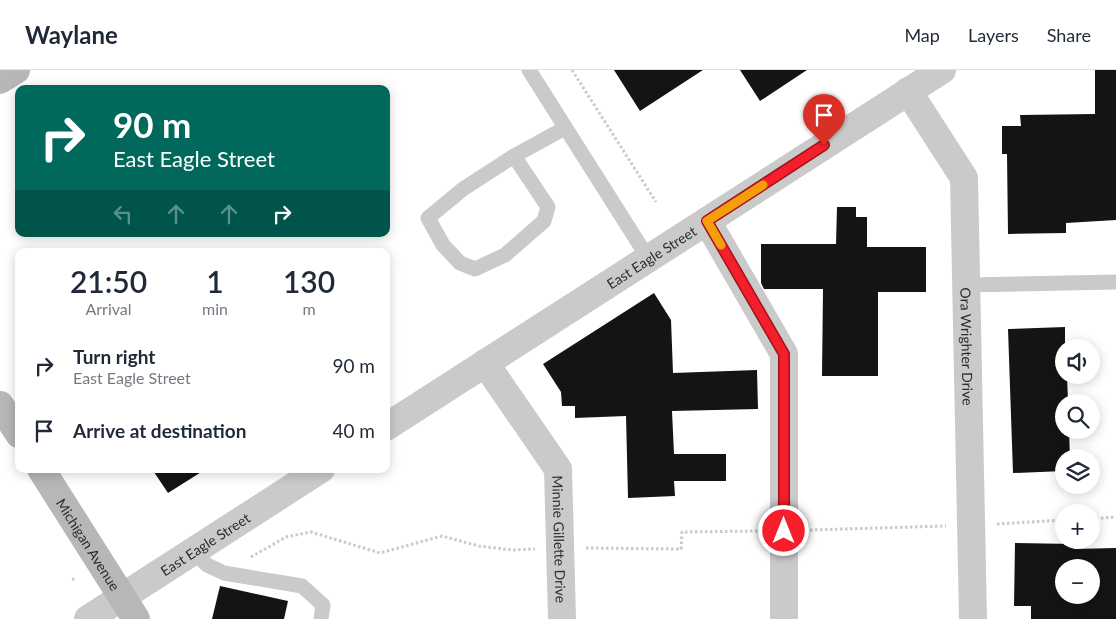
<!DOCTYPE html>
<meta charset="utf-8">
<style>
:root{--surface:#fff;--page:#f6f6f7;--text:#1f2937;--muted:#747a83;--line:#e0e1e3}
body{margin:0;font-family:Lato,sans-serif;background:var(--page);color:var(--text);height:100vh;display:flex;flex-direction:column;font-size:19px;white-space:nowrap}
*{box-sizing:border-box;margin:0}
p{font-size:16px;color:var(--muted)}
.icon{flex:none;width:28px;height:28px;fill:none;stroke:currentColor;stroke-width:2;stroke-linecap:round;stroke-linejoin:round}
.map{position:relative;flex:1;overflow:hidden}
.details{position:absolute;left:15px;top:178px;width:375px;height:225px;display:flex;flex-direction:column;background:var(--surface);border-radius:10px;box-shadow:0 2px 12px #0003}
.details>*{flex:none}
.hud{position:absolute;left:15px;top:15px;width:375px;height:152px;border-radius:10px;box-shadow:0 2px 12px #0003;background:#00695c;color:#fff;overflow:hidden}
.controls{position:absolute;left:1055px;top:269px;display:grid;gap:10px}
.controls a{display:grid;place-items:center;width:45px;height:45px;border-radius:50%;background:var(--surface);box-shadow:0 2px 12px #0003;font-size:25px}
.pin{position:absolute;display:grid;place-items:center;width:42px;height:42px;color:#fff;margin:-51px -21px;border-radius:50% 50% 50% 0;rotate:-45deg;box-shadow:0 0 5px #0007}
.pin .icon{rotate:45deg}
.me{position:absolute;width:55px;margin:-28px;rotate:0deg;stroke-linejoin:round;filter:drop-shadow(0 0 4px #0008)}
.turn{display:flex;align-items:center;gap:18px;height:105px;padding:0 15px;font-size:22px}
.turn .icon{width:65px;height:65px;stroke-width:2.5}
.turn b{display:block;font-size:35px;line-height:42px}
.lanes{display:flex;align-items:center;height:48px;padding:0 15px;background:#0003;justify-content:center;gap:25px;direction:ltr}
.lanes .off{opacity:.35}
.eta{display:flex;justify-content:space-evenly;align-items:center;height:85px;text-align:center}
.eta b{font-size:30px;font-weight:600;line-height:35px}
ul{padding:0;list-style:none}
li{display:flex;align-items:center;gap:15px;height:65px;padding:0 15px}
li div{flex:1}
li b{display:block;font-size:19px}
li em{font-style:normal}
header{display:flex;align-items:center;gap:30px;box-sizing:border-box;height:70px;padding:0 25px;background:var(--surface);border-bottom:1px solid var(--line)}
header strong{font-size:24px}
nav{display:flex;gap:28px;margin-inline-start:auto;font-size:18px}
.map>svg:first-child{display:block}
</style>
<header>
<strong>Waylane</strong>
<nav><a>Map</a><a>Layers</a><a>Share</a></nav>
</header>
<div class="map">
<svg width="1116" height="549" viewBox="0 0 1116 549">
<rect width="100%" height="100%" fill="#fff"/>
<path fill="#141414" fill-rule="evenodd" d="M614 0H703L640 41Z
M740 0H807L760 31Z
M1095 0H1116V150L1066 153V163L1008 164 1007 84H1002V56H1021L1020 45 1095 44Z
M837 137H856V147H867V177H926V222H878V306H822L823 219H764L761 213V174H836Z
M654 223 671 250 673 303 757 300 758 339 672 341 674 384H726V411H674L675 426 628 428 626 346 575 348V336H562L561 322 543 294Z
M1065 257V278H1064V305H1067L1068 332H1064V360H1069L1070 388H1064V401L1013 403 1008 259Z
M152 399H206L168 423Z
M1015 473 1074 474V479L1116 478V549H1031V536H1014ZM1064 498H1091V525H1064Z
M220 516 288 531 284 549H212Z"/>
<g fill="none" stroke-linecap="round" stroke-linejoin="round">
<path stroke="#cacaca" stroke-width="3" stroke-dasharray="2.5 2.5" stroke-linecap="butt" d="M572 0 656 132
M1091 449 1116 447
M997 454 1064 450
M810 460 946 456
M586 478 681 479 682 462 758 461
M251 487 286 467 311 462 380 483 442 466 479 476 512 480 535 479
M72 509 76 510"/>
<path stroke="#cacaca" stroke-width="15" d="M529 0 648 188
M514 86 548 137 544 151 505 185 475 199 460 193 443 175 428 148 463 119 514 86 565 58
M966 215 1116 212
M193 481 207 495 224 503 302 516 323 535 321 549"/>
<g stroke="#cacaca" stroke-width="28">
<path id="s1" d="M908 21 964 108 973 549"/>
<path d="M707 151 784 284V549"/>
<path id="s2" d="M485 293 558 399 562 549"/>
<path id="s3" d="M386 357 942 0"/>
<path id="s4" d="M88 549 321 399"/>
</g>
<g stroke="#b7b7b7" stroke-width="28">
<path d="M0 10 16 0"/>
<path d="M0 335 19 364"/>
<path id="s5" d="M41 399 136 549"/>
</g>
</g>
<g fill="none" stroke-linecap="round" stroke-linejoin="round">
<defs>
<path id="route" d="M784 461V284L707 151 824 75"/>
</defs>
<use href="#route" stroke="#9f141c" stroke-width="12"/>
<use href="#route" stroke="#f51f2b" stroke-width="9"/>
<path stroke="#f59e0b" stroke-width="9" d="M721 175 707 151 763 115"/>
</g>
<g text-anchor="middle" dominant-baseline="central" stroke-width="5" stroke-linejoin="round" paint-order="stroke">
<g font-size="14" fill="#2d2d2d" stroke="#fff">
<text stroke="none"><textPath href="#s3" startOffset="315">East Eagle Street</textPath></text>
<text stroke="none"><textPath href="#s1" startOffset="272">Ora Wrighter Drive</textPath></text>
<text stroke="none"><textPath href="#s2" startOffset="199">Minnie Gillette Drive</textPath></text>
<text stroke="none"><textPath href="#s5" startOffset="89">Michigan Avenue</textPath></text>
<text stroke="none"><textPath href="#s4" startOffset="139">East Eagle Street</textPath></text>
</g>
</g>
</svg>
<div class="controls">
<a><svg class="icon" aria-label="sound" viewBox="0 0 24 24"><path d="M4 9h4l5-4v14l-5-4H4zM17 9q2 3 0 6"/></svg></a>
<a><svg class="icon" aria-label="search" viewBox="0 0 24 24"><circle cx="10" cy="10" r="6"/><path d="M15 15l6 6"/></svg></a>
<a><svg class="icon" aria-label="layers" viewBox="0 0 24 24"><path d="M12 4l9 5-9 5-9-5zM3 14l9 5 9-5"/></svg></a>
<a>+</a>
<a>−</a>
</div>
<div class="pin" style="left:824px;top:75px;background:#d93025"><svg class="icon" aria-label="arrive" viewBox="0 0 24 24"><path d="M6 21V4h12l-3 4 3 4H6"/></svg></div>
<svg class="me" style="left:784px;top:461px" viewBox="-20 -20 40 40"><circle r="17" fill="#f51f2b" stroke="#fff" stroke-width="3"/><path d="M0-11L8 9 0 5-8 9z" fill="#fff"/></svg>
<div class="hud">
<div class="turn"><svg class="icon" aria-label="right" viewBox="0 0 24 24"><path d="M7 20v-9h11M14 6l5 5-5 5"/></svg><div><b>90 m</b>East Eagle Street</div></div>
<div class="lanes"><svg class="icon off" aria-label="left" viewBox="0 0 24 24"><path d="M17 20v-9H6M10 6l-5 5 5 5"/></svg><svg class="icon off" aria-label="ahead" viewBox="0 0 24 24"><path d="M12 20V5M6 11l6-6 6 6"/></svg><svg class="icon off" aria-label="ahead" viewBox="0 0 24 24"><path d="M12 20V5M6 11l6-6 6 6"/></svg><svg class="icon" aria-label="right" viewBox="0 0 24 24"><path d="M7 20v-9h11M14 6l5 5-5 5"/></svg></div>
</div>
<section class="details">
<div class="eta">
<div><b>21:50</b><p>Arrival</p></div>
<div><b>1</b><p>min</p></div>
<div><b>130</b><p>m</p></div>
</div>
<ul>
<li><svg class="icon" aria-label="right" viewBox="0 0 24 24"><path d="M7 20v-9h11M14 6l5 5-5 5"/></svg><div><b>Turn right</b><p>East Eagle Street</p></div><em>90 m</em></li>
<li><svg class="icon" aria-label="arrive" viewBox="0 0 24 24"><path d="M6 21V4h12l-3 4 3 4H6"/></svg><div><b>Arrive at destination</b></div><em>40 m</em></li>
</ul>
</section>
</div>
